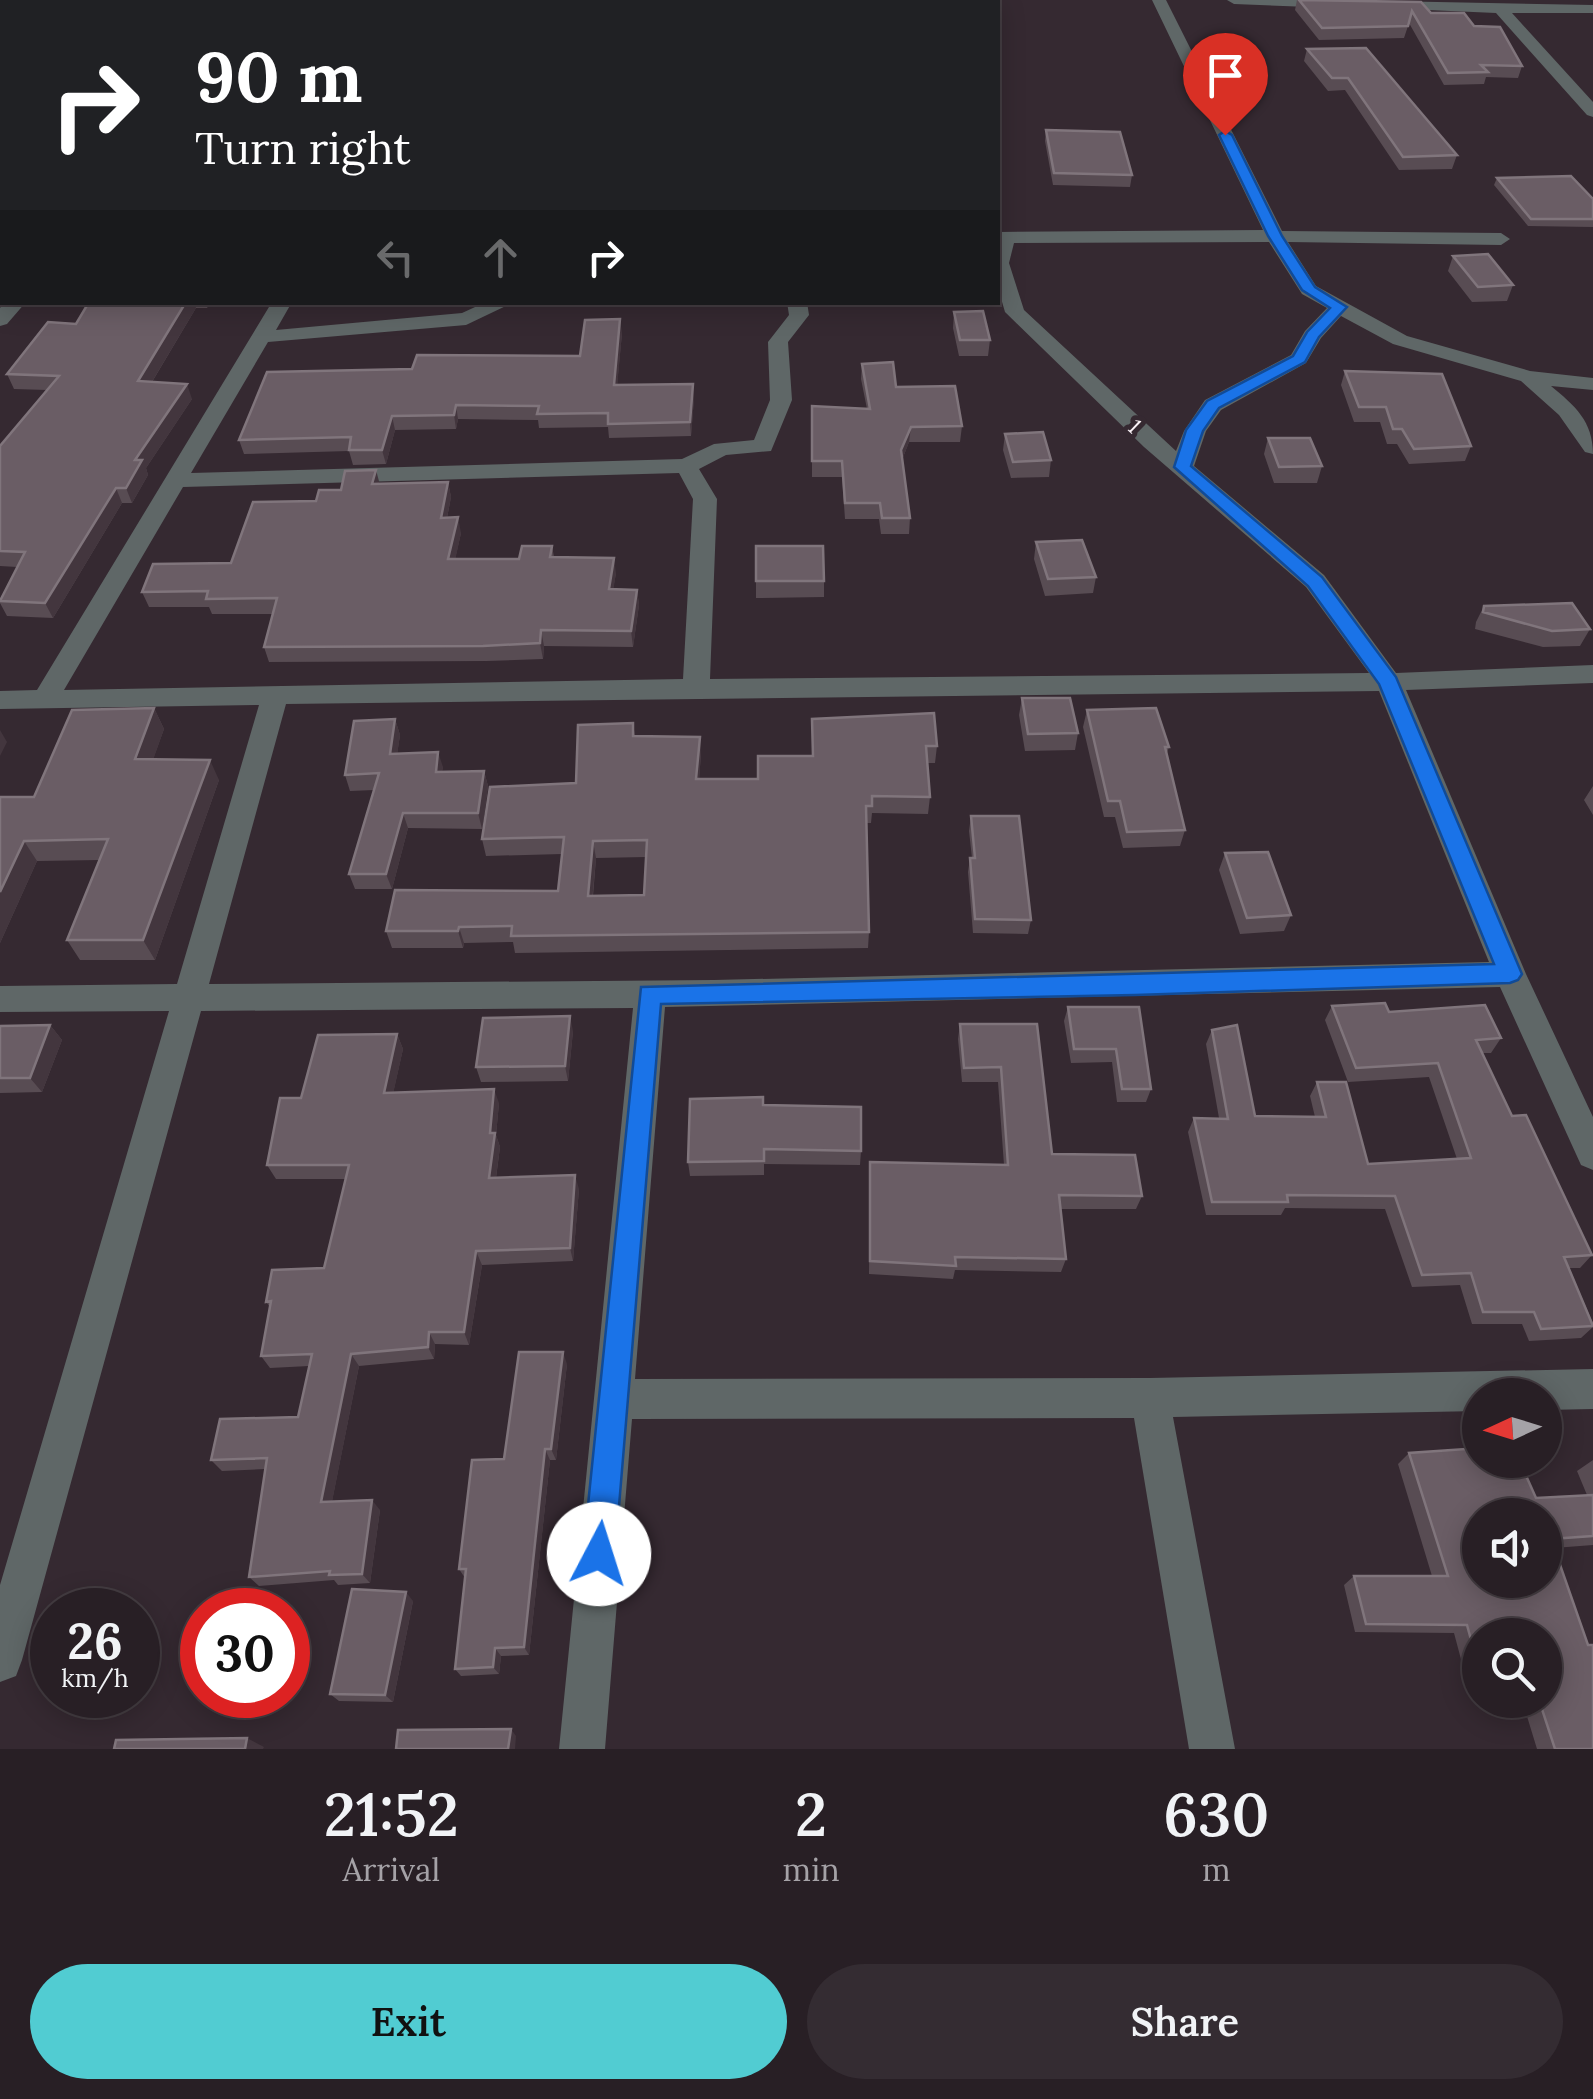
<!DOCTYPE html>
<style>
:root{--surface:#281f25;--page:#342c32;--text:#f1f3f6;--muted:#a5a2a7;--line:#443d42;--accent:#51ccd2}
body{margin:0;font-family:Lora,serif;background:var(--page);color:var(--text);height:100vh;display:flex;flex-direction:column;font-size:38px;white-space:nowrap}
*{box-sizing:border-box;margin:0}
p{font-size:32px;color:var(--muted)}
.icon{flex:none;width:55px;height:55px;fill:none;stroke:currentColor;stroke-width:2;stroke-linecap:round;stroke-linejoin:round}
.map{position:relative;height:1749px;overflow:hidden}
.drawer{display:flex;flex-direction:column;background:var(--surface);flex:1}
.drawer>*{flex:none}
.banner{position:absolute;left:0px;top:0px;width:1000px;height:305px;box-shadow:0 5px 25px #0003,0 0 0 2px var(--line);background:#202124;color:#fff;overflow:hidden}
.needle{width:65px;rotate:266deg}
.fabs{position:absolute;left:1462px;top:1378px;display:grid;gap:20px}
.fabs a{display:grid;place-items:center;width:100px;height:100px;border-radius:50%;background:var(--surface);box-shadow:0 5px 25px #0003,0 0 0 2px var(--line);font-size:50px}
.speed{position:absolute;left:30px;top:1588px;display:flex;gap:20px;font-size:50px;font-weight:700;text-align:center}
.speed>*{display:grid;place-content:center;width:130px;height:130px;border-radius:50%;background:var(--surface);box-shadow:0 5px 25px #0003,0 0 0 2px var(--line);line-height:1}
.speed small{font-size:25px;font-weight:400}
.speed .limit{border:15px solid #d22;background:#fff;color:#111}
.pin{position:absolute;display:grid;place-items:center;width:85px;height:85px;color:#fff;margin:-102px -42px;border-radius:50% 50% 50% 0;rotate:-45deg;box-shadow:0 0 10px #0007}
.pin .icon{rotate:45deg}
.me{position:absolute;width:110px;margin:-55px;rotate:5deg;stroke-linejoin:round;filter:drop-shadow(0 0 8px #0008)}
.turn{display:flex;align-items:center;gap:35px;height:210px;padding:0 30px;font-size:45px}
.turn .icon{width:130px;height:130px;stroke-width:2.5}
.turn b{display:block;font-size:70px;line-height:85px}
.lanes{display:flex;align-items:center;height:95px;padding:0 30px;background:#0003;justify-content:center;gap:50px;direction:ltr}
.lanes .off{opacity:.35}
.eta{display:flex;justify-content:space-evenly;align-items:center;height:170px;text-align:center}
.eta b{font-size:60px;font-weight:600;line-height:70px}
.primary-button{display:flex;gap:20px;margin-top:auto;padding:20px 30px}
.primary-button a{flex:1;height:115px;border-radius:60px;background:var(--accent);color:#111;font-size:40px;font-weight:600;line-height:115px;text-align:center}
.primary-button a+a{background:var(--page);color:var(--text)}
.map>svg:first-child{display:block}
</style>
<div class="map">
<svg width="1593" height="1749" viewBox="0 0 1593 1749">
<rect width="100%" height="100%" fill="#352931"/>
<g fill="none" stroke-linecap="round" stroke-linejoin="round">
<path fill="#5f6767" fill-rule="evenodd" d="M196 0H210V2H196Z
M715 0H729V2H715Z
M1152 0H1166L1282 231 1501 233 1510 239 1501 245 1288 242 1316 286 1407 336 1530 371 1593 378V390L1551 386C1575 406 1593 421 1593 454L1585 452 1559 415 1521 381 1393 344 1341 316 1321 338 1306 363 1221 410 1206 431 1194 466 1324 575 1396 673 1593 665V683L1406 690 1526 974 1593 1117V1170L1581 1165 1500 987 665 1007 635 1379 1150 1378 1593 1369V1409L1545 1410V1395H1480V1411L1173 1417 1235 1749H1189L1134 1418 632 1419 605 1749H559L633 1008 201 1011 22 1660 16 1676 0 1682V1585L169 1011 0 1012V986L177 984 259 705 0 709V691L37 690 272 302H292L276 330 462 313 486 302H514L466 325 268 342 191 473 682 459 714 444 754 440 770 400 768 342 789 315 787 302H807L809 315 788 342 792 400 771 451 726 455 699 469 717 499 710 679 1369 673 1306 587 1144 447 1005 312 998 288V232L1263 230ZM1269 242 1302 294 1327 308 1305 331 1291 355 1205 400 1184 431 1176 451 1024 310 1009 263 1014 243ZM679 473 693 499 683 679 64 690 183 487ZM1379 691 1489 962 714 980 209 984 286 704Z
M1227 0H1337L1343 4 1336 8 1234 4Z
M1387 1 1593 5V13H1512L1593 102V117L1587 115 1496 13 1382 8V2Z
M0 105H2V115H0Z
M0 228 2 229V240H0Z
M5 302H26L7 324 0 326V308Z"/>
<path stroke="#a2b5b6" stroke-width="30" d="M144 2 146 0
M0 149 2 147"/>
</g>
<path fill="#584c53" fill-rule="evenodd" d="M1297 0H1354L1431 13 1474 26 1522 66 1518 78 1486 77 1484 84 1444 85 1409 23 1404 38 1319 40 1295 10Z
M1307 49 1457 155 1452 169 1399 170 1345 90 1328 91 1304 61Z
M1046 130 1132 175 1130 187 1053 185 1045 141Z
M1497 178 1593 199V227L1528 226 1494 185Z
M1453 256 1513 285 1507 301 1472 302 1448 271Z
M89 302H211L207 308H196L152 382 192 399 146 468 148 475 132 503H122L53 618 7 616 0 603V599L17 567 0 566V446L47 390 14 389 7 374 76 324Z
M954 312 990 340 988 356H959L953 328Z
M622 333 617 385 694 398 691 436 609 438 608 427 539 428 538 420 458 419 456 429 395 430 386 464 353 465 349 451 244 454 239 440 412 369 580 356Z
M862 364 896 387 962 426 960 442H909L902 460 910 518 909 534H881L879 519H845L842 477H812V406L867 409 861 379Z
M1345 371 1471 446 1465 461 1409 464 1397 444H1387L1380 422H1354L1341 385Z
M1005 434 1051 460 1049 477 1011 478 1003 450Z
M1268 438 1322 466 1317 483H1274L1264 454Z
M448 482 451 497 447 518 461 533 455 559H519L552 546 554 557 616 573 613 589 637 590 639 605 633 647 544 646 543 659 486 661 269 662 264 647 273 614H212L209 607H149L142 592 231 563 316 501 341 490 380 484Z
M1036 542 1096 577 1093 593 1045 596 1034 559Z
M756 581H824V597L756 598Z
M1484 606 1590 629 1580 646 1543 647 1475 629 1476 622Z
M1022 698 1078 733 1075 750 1025 751 1019 715Z
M154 708 164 729 153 759 219 780 155 960H80L67 940 99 860 37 861 0 943V797H34Z
M1087 710 1169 747 1167 753 1185 830 1180 846 1123 848 1115 817H1104L1083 727Z
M395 719 400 735 397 754 443 767 442 771H484L488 786 482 829 408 828 392 889H355L349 874 374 790 350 791 345 775Z
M812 719 937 746 935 763H927L930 797 928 814 872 813 871 823H866L869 932 868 948 515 953 513 942 464 943 463 948H392L386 931 558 891 562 854 486 856 482 839 576 783 633 723 635 736 701 754 699 779H758L812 756ZM646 857 644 895 593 896 596 858Z
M1593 786V815L1584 800Z
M971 816 1031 920 1028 934 973 933 968 872 970 858H972L969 831Z
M1225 853 1291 915 1284 931 1240 934 1219 870Z
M1332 1006 1389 1012 1501 1038 1491 1053H1482L1512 1116 1592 1255 1580 1268H1569L1593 1323V1327L1581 1338 1529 1341 1522 1324H1472L1460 1285 1412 1287 1385 1209 1285 1208 1281 1215H1206L1188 1132 1194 1118H1219L1206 1044 1212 1030 1255 1116 1315 1117 1310 1096 1317 1082 1368 1164 1457 1159 1429 1077 1348 1082 1325 1020Z
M1068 1007H1139L1151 1089 1146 1102H1117L1112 1062 1071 1063 1064 1021Z
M960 1024H1037L1052 1154 1142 1196 1136 1209H1060L1066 1259 1061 1272 955 1270 953 1279 869 1274 870 1162 1004 1165 998 1082H962L958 1039Z
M50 1025 62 1040 42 1092 0 1093V1026Z
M573 1031 568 1081 481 1082 476 1067Z
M397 1034 403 1049 393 1093 499 1103 496 1135 500 1147 496 1178 579 1189 573 1261 482 1265 469 1345 435 1344 434 1359 359 1366 332 1501 380 1510 370 1583 338 1585 334 1580 259 1586 249 1577 265 1469 222 1471 211 1460 298 1417 309 1366 270 1368 261 1356 270 1307 266 1302 324 1268 345 1179H276L267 1165 301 1098Z
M763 1105 861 1151 860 1165 764 1164V1175L690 1176 688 1162Z
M567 1364 556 1460H550L529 1655 501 1656 499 1674 461 1676 455 1669 465 1578 459 1569 504 1459Z
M1409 1453 1536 1498 1587 1495 1577 1471 1593 1460V1545L1554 1548 1593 1749H1537L1522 1700H1545L1480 1635V1697H1471L1454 1633 1355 1632 1344 1585 1354 1576H1432L1398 1464Z
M413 1601 393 1702 339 1701 330 1694Z"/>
<path fill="#43363e" d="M186 302H194L196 308 144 395 138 381Z
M620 319 622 333 616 399 614 385Z
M187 384 192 399 146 468 148 475 132 503 126 488 135 460Z
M693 384 694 398 691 436 690 422Z
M456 405 458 419 456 429 454 415Z
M392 416 395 430 386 464 382 450Z
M911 427 909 442 900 465 901 450Z
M376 470 380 485 372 484Z
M448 482 451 497 444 533 441 518Z
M116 488 122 503 53 618 45 603Z
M458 517 461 533 452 575 448 559Z
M614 558 616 573 611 605 609 589Z
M637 590 639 605 633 647 631 631Z
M541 630 544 646 543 659 540 643Z
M154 708 164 729 146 780 135 759Z
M395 719 400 735 395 770 390 754Z
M0 730 7 742 0 756Z
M700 737 701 754 698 796 696 779Z
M438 752 443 767 440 787 436 772Z
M210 760 219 780 155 960 143 940Z
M484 771 488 786 482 829 478 813Z
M403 813 408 828 392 889 386 874Z
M24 841 37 861 0 943V892Z
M593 841 596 858 591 912 588 896Z
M459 927 464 943 463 948 458 931Z
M570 1016 573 1031 568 1081 565 1066Z
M50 1025 62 1040 42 1092 30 1078Z
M397 1034 403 1049 390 1108 384 1093Z
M494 1089 499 1103 496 1135 500 1147 494 1192 489 1178 490 1133Z
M575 1175 579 1189 573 1261 570 1248Z
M476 1251 482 1265 469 1345 464 1332Z
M429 1332 435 1344 434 1359 428 1347Z
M563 1352 567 1364 556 1460 551 1449Z
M351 1354 359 1366 330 1512 321 1502Z
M545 1449 550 1460 529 1655 524 1647Z
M372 1500 380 1510 370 1583 362 1574Z
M406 1592 413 1601 393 1702 385 1695Z
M495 1648 501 1656 499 1674 493 1667Z
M511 1729 516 1736 515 1749H508Z
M247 1738 264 1747 263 1749H245Z"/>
<path fill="#6a5d65" stroke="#80757c" stroke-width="2.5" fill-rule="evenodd" d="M1299 0 1421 2 1431 13H1464L1474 26 1500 27 1522 66 1481 65 1488 72 1448 73 1412 11 1408 26 1322 28Z
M1366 48 1457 155 1403 157 1348 78H1332L1307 49Z
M1046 130 1120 132 1132 175 1054 173Z
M1571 176 1593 199V219H1531L1497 178Z
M1488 254 1513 285 1478 287 1453 256Z
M89 302H186L138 381 187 384 135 460H142L126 488H116L45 603 0 601 25 552 0 551V446L59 376 7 374 48 322 76 324Z
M983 311 990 340H960L954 312Z
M620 319 614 385 693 384 690 422 608 424V413L537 414 539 406 456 405 454 415 392 416 382 450H349L351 437 239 440 267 372 412 369 417 355 580 356 585 320Z
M893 362 896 387 955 386 962 426 911 427 901 450 910 518H882L880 503H845L842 461H812V406L870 409 862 364Z
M1345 371 1442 374 1471 446 1414 449 1402 429H1393L1386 407H1359Z
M1043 432 1051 460 1013 462 1005 434Z
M1268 438H1310L1322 466 1279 467Z
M376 470 372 484 448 482 441 518 458 517 448 559H519L522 546H552L550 557 614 558 609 589 637 590 631 631 541 630 540 643 483 646 264 647 277 598 206 599 208 591 142 592 153 564 231 563 253 502 316 501 319 490H341L345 471Z
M1082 540 1096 577 1048 579 1036 542Z
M756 546H823L824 581H756Z
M1572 603 1590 629 1552 631 1483 612 1484 606Z
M1022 698H1070L1078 733 1028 734Z
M154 708 135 759 210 760 143 940H67L108 839 24 841 0 892V797H34L72 710Z
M1156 708 1169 747H1165L1185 830 1127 832 1120 801H1108L1087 710Z
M934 713 937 746H926L930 797 872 796V806H866L869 932 511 936 512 926 459 927 458 931H386L395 890 558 891 564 837 482 839 490 787 576 783 578 725 633 723V736L700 737 696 779H758V756H813L812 719ZM647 840 644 895 588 896 593 841Z
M395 719 390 754 438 752 436 772 484 771 478 813H403L386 874H349L379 773 345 775 354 721Z
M971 816H1019L1031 920 975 919 970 858H975Z
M1268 852 1291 915 1247 918 1225 853Z
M1385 1003 1389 1012 1485 1005 1501 1038 1476 1040 1512 1116 1526 1115 1592 1255 1564 1257 1593 1326 1541 1329 1534 1312H1483L1471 1273 1422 1275 1395 1196 1287 1195 1288 1202H1212L1194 1118 1228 1119 1212 1030 1237 1025 1255 1116 1326 1117 1317 1082H1346L1368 1164 1471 1158 1438 1063 1356 1068 1332 1006Z
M1068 1007H1139L1151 1089H1122L1116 1049H1074Z
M570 1016 565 1066 476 1067 483 1018Z
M960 1024H1037L1052 1154 1135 1155 1142 1196 1059 1195 1066 1259 955 1257 956 1266 870 1261V1162L1008 1165 1001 1067 964 1068Z
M50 1025 30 1078H0V1026Z
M397 1034 384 1093 494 1089 490 1133H495L489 1178 575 1175 570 1248 476 1251 464 1332H429L428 1347 351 1354 321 1502 372 1500 362 1574 329 1575 330 1571 249 1577 267 1458 211 1460 220 1419 298 1417 312 1354 261 1356 271 1301 266 1302 272 1270 324 1268 349 1165H267L280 1098H301L318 1035Z
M763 1097V1105L861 1107V1151L764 1149V1161L688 1162 690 1099Z
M519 1352H563L551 1449H545L524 1647 495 1648 493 1667 455 1669 466 1569H459L472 1460 504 1459Z
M1480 1448V1460H1519L1536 1498 1593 1495V1536L1551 1539 1588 1645H1593V1749H1555L1539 1700H1545V1635H1480V1673L1467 1625 1366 1624 1354 1576H1448L1409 1453ZM1480 1515H1545V1580H1480Z
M352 1589 406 1592 385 1695 330 1694Z
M511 1729 508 1749H396L398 1730Z
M247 1738 245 1749H114L116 1740Z"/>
<path fill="#1a73e8" stroke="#114b97" stroke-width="2.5" d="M1225 131 1232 135 1282 236 1315 287 1347 307 1319 337 1305 362 1219 408 1203 431 1191 466 1322 577 1396 677 1522 974 1518 980 1510 983 1135 995 661 1004 615 1554 610 1566 599 1570 588 1566 583 1554 641 987 1494 964 1379 684 1308 586 1174 467 1186 430 1207 401 1293 356 1307 332 1330 308 1302 290 1268 236 1219 135Z"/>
<g text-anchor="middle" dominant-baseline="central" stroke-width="10" stroke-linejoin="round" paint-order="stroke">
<g font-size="22" fill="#faf2f7" stroke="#352931">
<text transform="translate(1135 426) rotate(44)">1</text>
</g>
</g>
</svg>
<div class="fabs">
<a><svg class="needle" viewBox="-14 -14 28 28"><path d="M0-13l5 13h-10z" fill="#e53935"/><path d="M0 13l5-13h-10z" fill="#a5a2a7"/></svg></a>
<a><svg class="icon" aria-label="sound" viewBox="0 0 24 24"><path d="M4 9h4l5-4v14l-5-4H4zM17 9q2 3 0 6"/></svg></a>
<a><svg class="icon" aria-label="search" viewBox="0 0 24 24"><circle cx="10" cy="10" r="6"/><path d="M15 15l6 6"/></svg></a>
</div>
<div class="speed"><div>26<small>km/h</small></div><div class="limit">30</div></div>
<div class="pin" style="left:1225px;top:135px;background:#d93025"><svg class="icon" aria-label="arrive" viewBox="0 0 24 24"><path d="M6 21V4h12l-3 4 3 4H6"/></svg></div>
<svg class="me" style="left:599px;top:1554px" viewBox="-20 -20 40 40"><circle r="19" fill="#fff"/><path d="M0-13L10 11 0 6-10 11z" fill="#1a73e8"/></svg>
<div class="banner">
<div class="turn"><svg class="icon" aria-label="right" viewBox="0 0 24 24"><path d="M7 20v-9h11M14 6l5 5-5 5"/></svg><div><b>90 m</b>Turn right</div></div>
<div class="lanes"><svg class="icon off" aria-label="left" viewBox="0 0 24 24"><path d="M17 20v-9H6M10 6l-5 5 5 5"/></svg><svg class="icon off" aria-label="ahead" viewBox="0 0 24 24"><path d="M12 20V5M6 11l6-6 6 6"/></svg><svg class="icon" aria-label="right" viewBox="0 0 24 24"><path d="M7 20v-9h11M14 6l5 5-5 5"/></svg></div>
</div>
</div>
<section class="drawer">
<div class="eta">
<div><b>21:52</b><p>Arrival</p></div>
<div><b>2</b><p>min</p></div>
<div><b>630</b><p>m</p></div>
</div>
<div class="primary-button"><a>Exit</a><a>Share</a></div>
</section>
